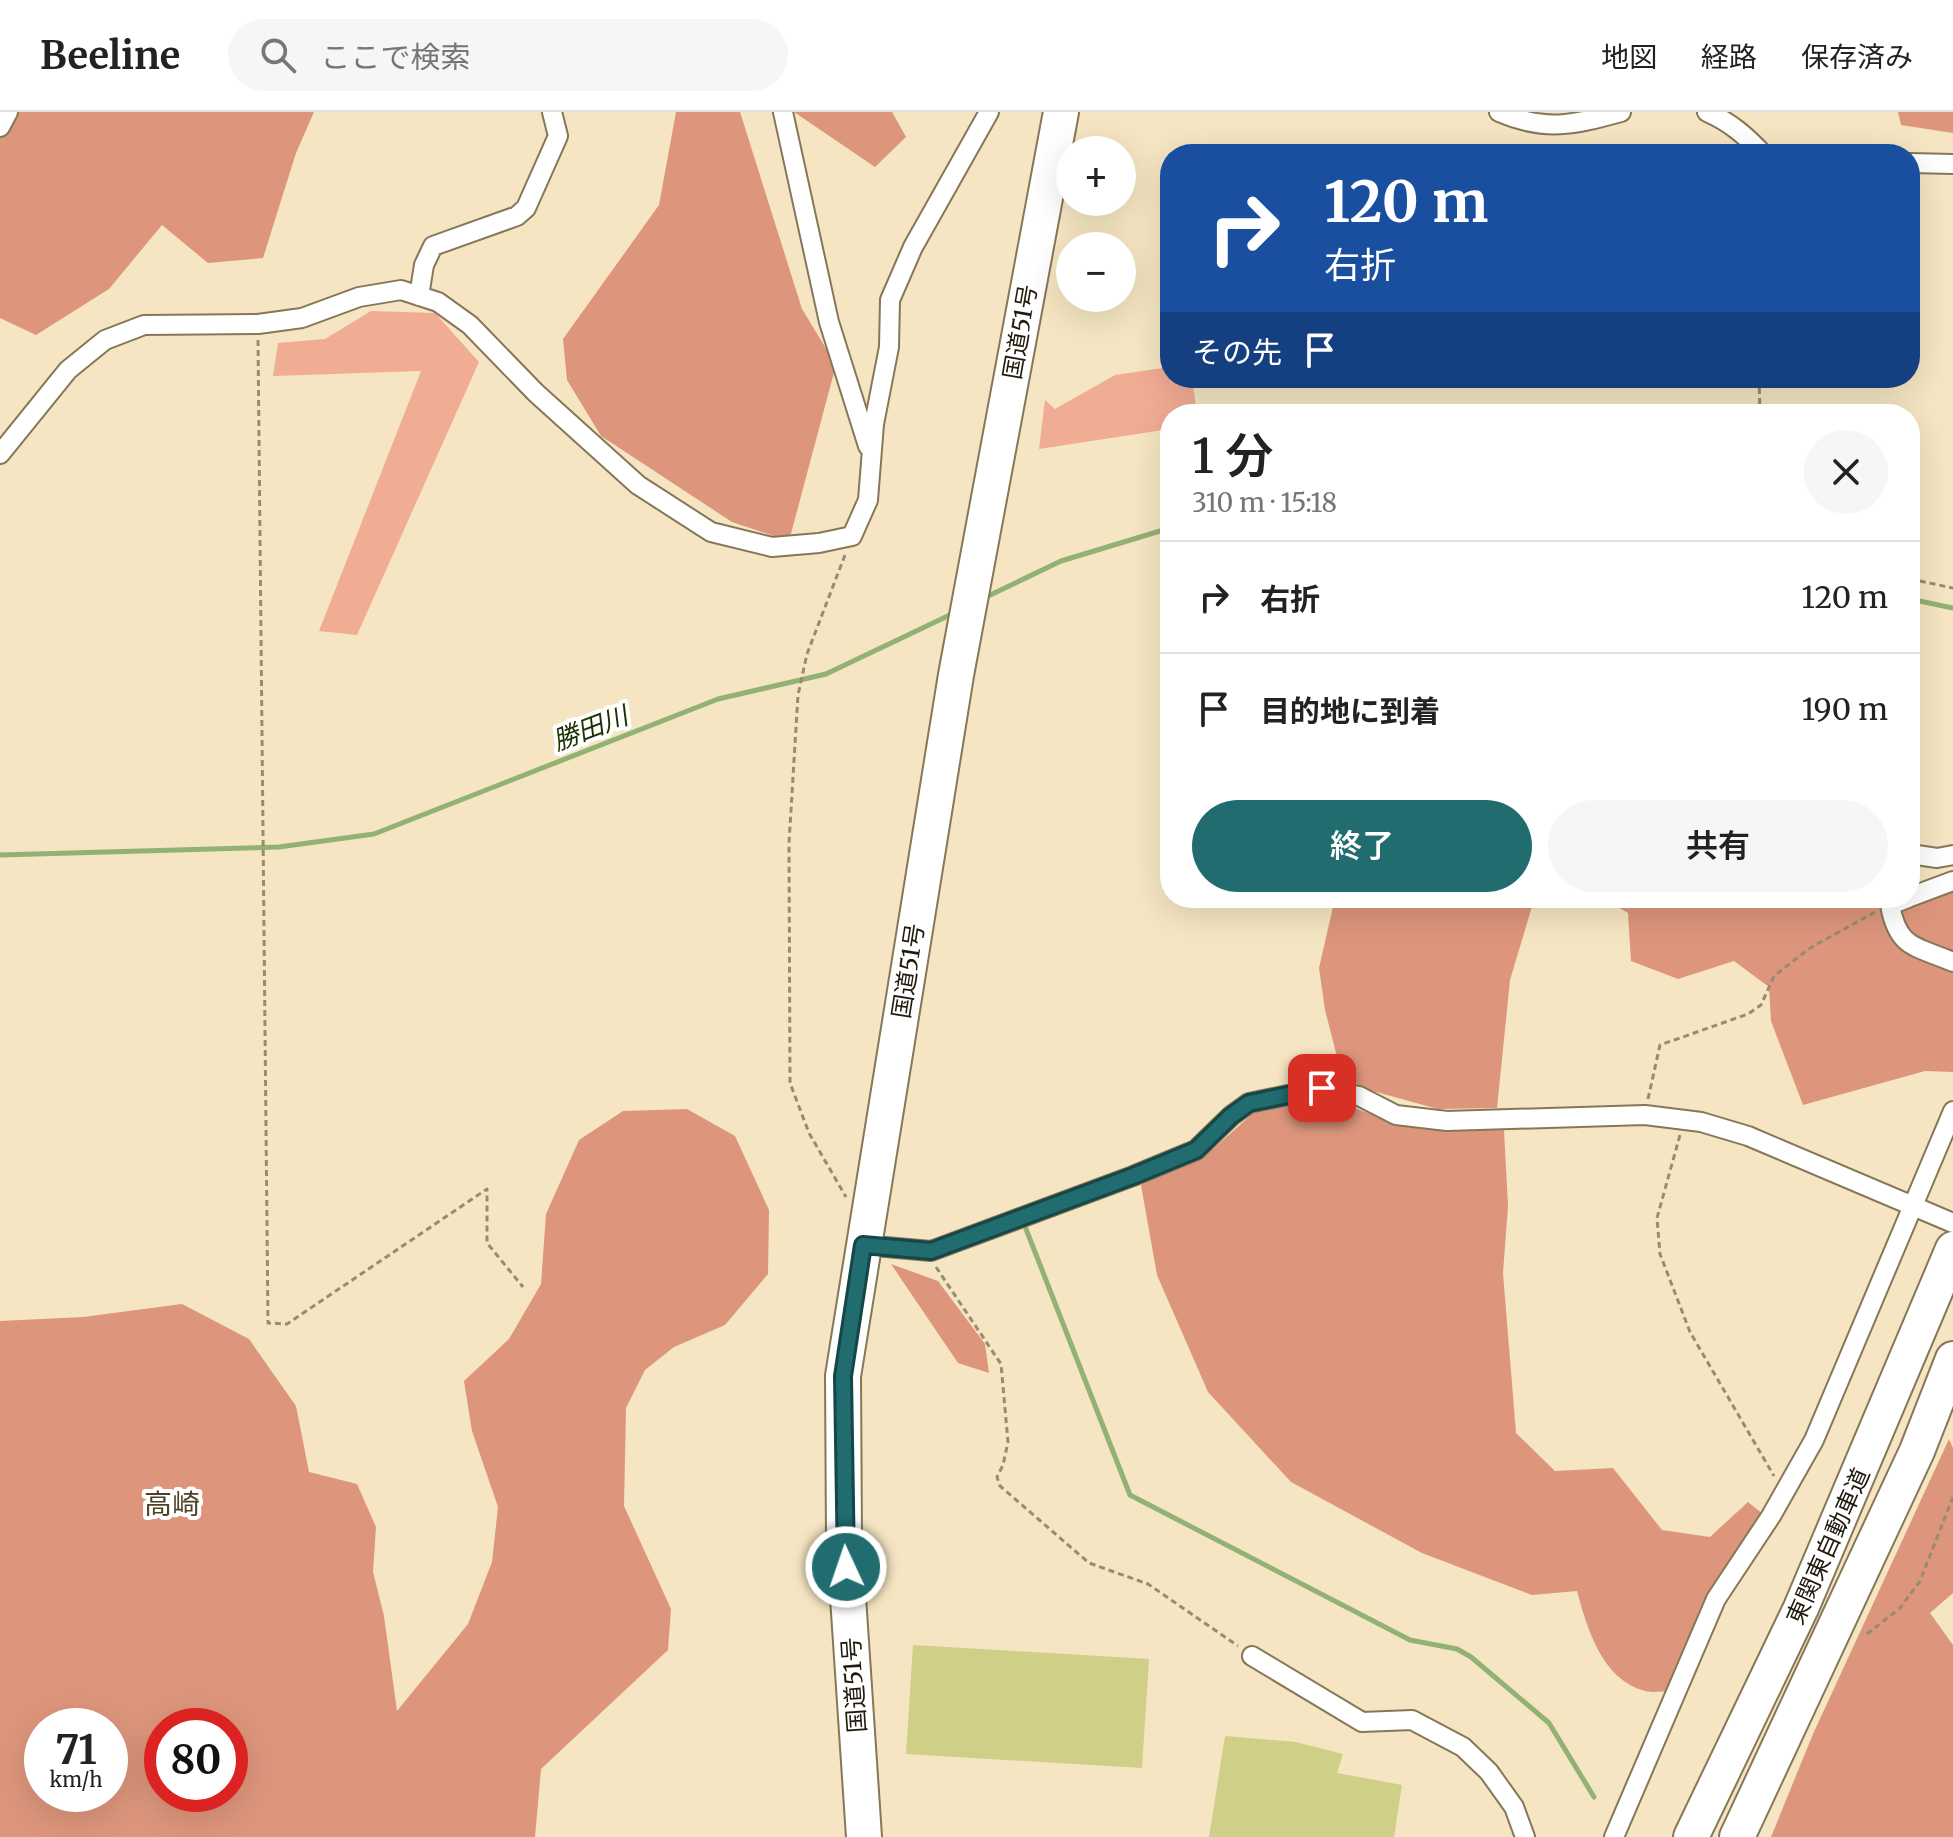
<!DOCTYPE html>
<html lang="ja">
<meta charset="utf-8">
<style>
:root{--surface:#fff;--page:#f6f6f6;--text:#222;--muted:#767676;--line:#e0e0e0;--accent:#206c6e}
body{margin:0;font-family:Merriweather,"Noto Sans JP",serif;background:var(--page);color:var(--text);height:100vh;display:flex;flex-direction:column;font-size:30px;white-space:nowrap}
*{box-sizing:border-box;margin:0}
p{font-size:26px;color:var(--muted)}
.icon{flex:none;width:44px;height:44px;fill:none;stroke:currentColor;stroke-width:2;stroke-linecap:round;stroke-linejoin:round}
.map{position:relative;flex:1;overflow:hidden}
.drawer{position:absolute;left:1160px;top:292px;width:760px;height:504px;display:flex;flex-direction:column;background:var(--surface);border-radius:32px;box-shadow:0 8px 32px #0002}
.drawer>*{flex:none}
.banner{position:absolute;left:1160px;top:32px;width:760px;height:244px;border-radius:32px;box-shadow:0 8px 32px #0002;background:#1a4fa0;color:#fff;overflow:hidden}
.tools{position:absolute;left:1056px;top:24px;display:grid;gap:16px}
.tools a{display:grid;place-items:center;width:80px;height:80px;border-radius:50%;background:var(--surface);box-shadow:0 8px 32px #0002;font-size:40px}
.speed{position:absolute;left:24px;top:1596px;display:flex;gap:16px;font-size:40px;font-weight:700;text-align:center}
.speed>*{display:grid;place-content:center;width:104px;height:104px;border-radius:50%;background:var(--surface);box-shadow:0 8px 32px #0002;line-height:1}
.speed small{font-size:20px;font-weight:400}
.speed .limit{border:12px solid #d22;background:#fff;color:#111}
.pin{position:absolute;display:grid;place-items:center;width:68px;height:68px;color:#fff;margin:-34px;border-radius:16px;box-shadow:0 4px 12px #0006}
.me{position:absolute;width:88px;margin:-44px;rotate:357deg;stroke-linejoin:round;filter:drop-shadow(0 0 6px #0008)}
.turn{display:flex;align-items:center;gap:28px;height:168px;padding:0 32px;font-size:36px}
.turn .icon{width:104px;height:104px;stroke-width:2.5}
.turn b{display:block;font-size:56px;line-height:68px}
.then{display:flex;align-items:center;height:76px;padding:0 32px;background:#0003;gap:16px;font-size:30px}
.round{display:grid;place-items:center;flex:none;width:84px;height:84px;border-radius:42px;background:var(--page)}
.overview{display:flex;align-items:center;justify-content:space-between;height:136px;padding:0 32px}
h1{font-size:48px;font-weight:600;line-height:60px}
.action{display:flex;gap:16px;margin-top:auto;padding:16px 32px}
.action a{flex:1;height:92px;border-radius:48px;background:var(--accent);color:#fff;font-size:32px;font-weight:600;line-height:92px;text-align:center}
.action a+a{background:var(--page);color:var(--text)}
ul{padding:0;list-style:none}
li{display:flex;align-items:center;gap:24px;height:112px;padding:0 32px;border-top:2px solid var(--line)}
li div{flex:1}
li b{display:block;font-size:30px}
li em{font-style:normal}
header{display:flex;align-items:center;gap:48px;box-sizing:border-box;height:112px;padding:0 40px;background:var(--surface);border-bottom:2px solid var(--line)}
header strong{font-size:38px}
nav{display:flex;gap:44px;margin-inline-start:auto;font-size:28px}
.search{width:560px;height:72px;background:var(--page);display:flex;align-items:center;gap:20px;box-sizing:border-box;padding:0 28px;border-radius:44px;color:var(--muted);font-size:30px}
.map>svg:first-child{display:block}
</style>
<header>
<strong>Beeline</strong>
<div class="search"><svg class="icon" aria-label="search" viewBox="0 0 24 24"><circle cx="10" cy="10" r="6"/><path d="M15 15l6 6"/></svg>ここで検索</div>
<nav><a>地図</a><a>経路</a><a>保存済み</a></nav>
</header>
<div class="map">
<svg width="1953" height="1725" viewBox="0 0 1953 1725">
<rect width="100%" height="100%" fill="#f5e5c2"/>
<path fill="#f1ac94" d="M371 199 435 201 479 250 357 523 319 519 421 259 273 264 278 231 325 227Z
M1170 255V266H1192L1197 302H1170V317L1039 337 1045 288 1055 297 1115 263Z"/>
<path fill="#dd967c" fill-rule="evenodd" d="M0 0H314L296 41 263 146 208 151 162 113 109 177 36 223 0 206Z
M676 0H740L802 197 836 253 789 429 732 410 601 324 567 268 563 227 659 93Z
M794 0H892L906 25 875 55Z
M1898 0H1953V21L1901 13Z
M1953 773V960L1925 959 1803 993 1771 909 1769 875 1734 849 1678 867 1631 849 1628 801 1602 786H1904Z
M1335 786H1546L1533 791 1510 868 1497 996 1438 997 1369 978 1342 964 1325 898 1319 856Z
M1324 985 1393 1010 1504 1018 1508 1094 1503 1161 1516 1321 1555 1359 1613 1356 1662 1418 1710 1425 1748 1390 1764 1403 1670 1579C1663 1579 1652 1581 1645 1579 1602 1568 1587 1516 1577 1479L1532 1483 1422 1441 1291 1370 1208 1280 1157 1163 1141 1073 1213 1037 1260 995Z
M687 997 735 1024 769 1098 768 1162 725 1213 674 1235 645 1258 626 1296 624 1394 671 1497 668 1538 541 1657 535 1725H0V1209L83 1205 182 1192 249 1227 296 1294 309 1360 357 1372 376 1415 373 1460 384 1504 397 1599 468 1512 492 1450 498 1395 472 1319 464 1269 509 1227 541 1172 546 1102 579 1028 623 999ZM42 1614H110V1682H42ZM162 1614H230V1682H162Z
M891 1152 938 1169 985 1232 989 1261 958 1251Z
M1949 1327 1953 1336V1481L1930 1501 1953 1533V1725H1771L1813 1622Z"/>
<g fill="none" stroke-linecap="round" stroke-linejoin="round">
<path stroke="#91b273" stroke-width="5" d="M984 486 1061 449 1170 416
M1910 487 1953 496
M0 743 279 735 374 722 718 587 826 562 954 501
M1026 1117 1130 1383 1410 1528 1457 1537 1471 1545 1549 1611 1594 1685"/>
</g>
<path fill="#cfcf87" d="M913 1533 1149 1547 1142 1656 906 1642Z
M1225 1624 1296 1630 1343 1642 1337 1661 1402 1673 1394 1725H1209Z"/>
<g fill="none" stroke-linecap="round" stroke-linejoin="round">
<defs>
<path id="street" d="M783 0 829 210 868 334
M1499 0C1545 20 1574 13 1621 0
M1707 0C1730 10 1746 24 1763 42
M0 15 8 0
M1910 51 1953 52
M419 184 424 153 433 134 517 104 526 96 558 24 552 0
M0 342 68 258 105 228 144 213 258 212 302 206 359 185 401 178 438 190 470 213 536 281 638 373 711 420 772 435 819 431 852 424 868 388 874 312 889 235 890 188 913 135 989 0
M1910 742 1937 746 1953 743
M1910 785 1953 769
M1908 786 1890 793C1898 837 1916 834 1953 850
M863 1133 931 1139 1133 1064 1196 1038 1231 1004 1249 991 1322 976 1359 984 1396 1003 1447 1009 1645 1003 1701 1010 1748 1024 1953 1111
M1252 1544 1362 1610 1412 1608 1463 1635 1489 1660 1514 1695 1525 1725
M1614 1725 1716 1487 1771 1404 1814 1328 1953 999"/>
<path id="highway" d="M864 1725 844 1425 843 1264 956 563 1061 0
M1691 1725 1801 1496 1953 1137
M1737 1725 1917 1339 1953 1247"/>
</defs>
<use href="#street" stroke="#867757" stroke-width="22"/>
<use href="#highway" stroke="#867757" stroke-width="38"/>
<path stroke="#978b72" stroke-width="3" stroke-dasharray="6 4" stroke-linecap="butt" d="M258 228 268 1211 287 1212 487 1077V1131L523 1175
M1759 266 1760 302
M845 443 807 542 798 583 789 731 790 971 809 1021 846 1085
M1910 467 1953 476
M1648 987 1660 933 1748 902 1761 893 1774 864 1810 836 1875 800
M1680 1023 1657 1106 1660 1142 1690 1220 1774 1364
M936 1155 1001 1252 1008 1330 1003 1353 997 1365 1000 1374 1089 1451 1148 1472 1238 1534
M1867 1522 1900 1496 1920 1469 1953 1385"/>
<use href="#street" stroke="#fff" stroke-width="18"/>
<use href="#highway" stroke="#fff" stroke-width="34"/>
</g>
<g fill="none" stroke-linecap="round" stroke-linejoin="round">
<defs>
<path id="route" d="M846 1455 843 1264 863 1133 931 1139 1133 1064 1196 1038 1231 1004 1249 991 1322 976"/>
</defs>
<use href="#route" stroke="#154648" stroke-width="20"/>
<use href="#route" stroke="#206c6e" stroke-width="14"/>
</g>
<g text-anchor="middle" dominant-baseline="central" stroke-width="8" stroke-linejoin="round" paint-order="stroke">
<g font-size="24" fill="#211b0e" stroke="#fff">
<text transform="translate(1020 220) rotate(-80)">国道51号</text>
<text transform="translate(908 859) rotate(-81)">国道51号</text>
<text transform="translate(1828 1434) rotate(-66)">東関東自動車道</text>
<text transform="translate(854 1573) rotate(-94)">国道51号</text>
</g>
<g font-size="26" font-style="italic" fill="#1c3001" stroke="#fff">
<text transform="translate(590 616) rotate(-21)">勝田川</text>
</g>
<g font-size="28" fill="#4f4123" stroke="#fff">
<text x="172" y="1392">高崎</text>
</g>
</g>
</svg>
<div class="tools">
<a>+</a>
<a>−</a>
</div>
<div class="speed"><div>71<small>km/h</small></div><div class="limit">80</div></div>
<div class="pin" style="left:1322px;top:976px;background:#d93025"><svg class="icon" aria-label="arrive" viewBox="0 0 24 24"><path d="M6 21V4h12l-3 4 3 4H6"/></svg></div>
<svg class="me" style="left:846px;top:1455px" viewBox="-20 -20 40 40"><circle r="17" fill="#206c6e" stroke="#fff" stroke-width="3"/><path d="M0-11L8 9 0 5-8 9z" fill="#fff"/></svg>
<div class="banner">
<div class="turn"><svg class="icon" aria-label="right" viewBox="0 0 24 24"><path d="M7 20v-9h11M14 6l5 5-5 5"/></svg><div><b>120 m</b>右折</div></div>
<div class="then">その先<svg class="icon" aria-label="arrive" viewBox="0 0 24 24"><path d="M6 21V4h12l-3 4 3 4H6"/></svg></div>
</div>
<section class="drawer">
<div class="overview"><div><h1>1 分</h1><p>310 m · 15:18</p></div><a class="round"><svg class="icon" aria-label="close" viewBox="0 0 24 24"><path d="M6 6l12 12M18 6L6 18"/></svg></a></div>
<ul>
<li><svg class="icon" aria-label="right" viewBox="0 0 24 24"><path d="M7 20v-9h11M14 6l5 5-5 5"/></svg><div><b>右折</b></div><em>120 m</em></li>
<li><svg class="icon" aria-label="arrive" viewBox="0 0 24 24"><path d="M6 21V4h12l-3 4 3 4H6"/></svg><div><b>目的地に到着</b></div><em>190 m</em></li>
</ul>
<div class="action"><a>終了</a><a>共有</a></div>
</section>
</div>
